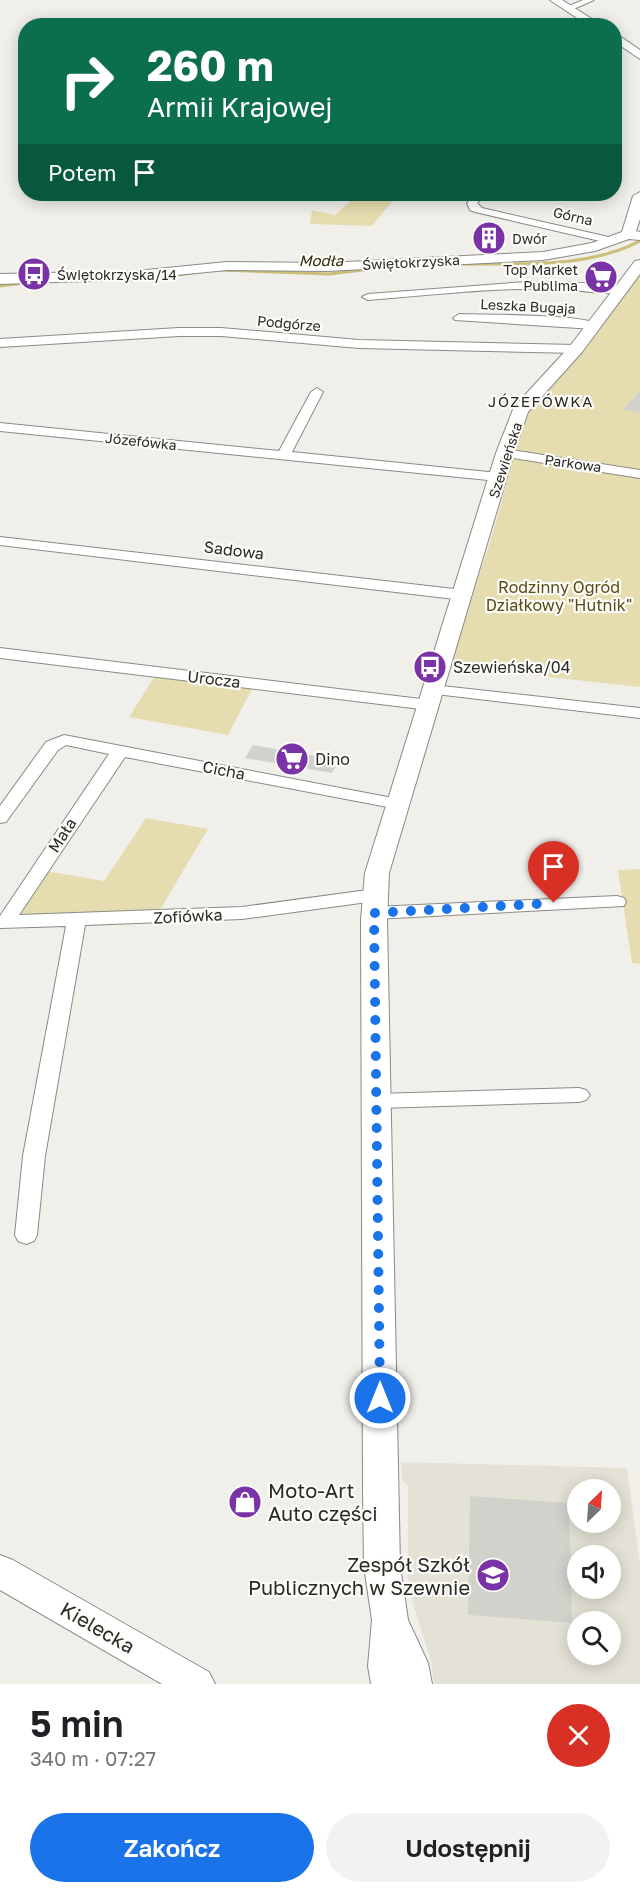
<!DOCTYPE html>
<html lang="pl">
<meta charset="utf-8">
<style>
:root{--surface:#fff;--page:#f2f2f2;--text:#202124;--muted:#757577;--accent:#1a73e8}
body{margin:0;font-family:"Golos Text",sans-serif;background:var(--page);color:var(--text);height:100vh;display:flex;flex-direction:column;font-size:22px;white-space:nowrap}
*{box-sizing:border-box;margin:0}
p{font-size:20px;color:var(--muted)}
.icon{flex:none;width:33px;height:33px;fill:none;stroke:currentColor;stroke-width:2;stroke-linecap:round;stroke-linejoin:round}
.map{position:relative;height:1684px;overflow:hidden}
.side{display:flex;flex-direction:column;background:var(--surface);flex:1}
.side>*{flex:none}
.hud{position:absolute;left:18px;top:18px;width:604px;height:183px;border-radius:24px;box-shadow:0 3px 15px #0003;background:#0b6e4f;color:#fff;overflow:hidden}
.needle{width:39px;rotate:25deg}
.fabs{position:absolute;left:567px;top:1479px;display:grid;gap:12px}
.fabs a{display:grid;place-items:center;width:54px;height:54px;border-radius:50%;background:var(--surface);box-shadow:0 3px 15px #0003;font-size:30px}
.pin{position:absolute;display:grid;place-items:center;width:51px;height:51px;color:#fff;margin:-62px -26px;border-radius:50% 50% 50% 0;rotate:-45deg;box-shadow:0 0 6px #0007}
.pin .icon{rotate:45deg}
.me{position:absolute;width:66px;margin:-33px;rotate:0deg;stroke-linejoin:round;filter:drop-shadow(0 0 4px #0008)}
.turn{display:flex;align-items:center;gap:21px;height:126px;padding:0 30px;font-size:27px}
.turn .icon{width:78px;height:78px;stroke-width:2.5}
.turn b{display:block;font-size:42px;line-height:51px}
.then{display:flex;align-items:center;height:57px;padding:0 30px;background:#0003;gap:12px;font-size:22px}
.round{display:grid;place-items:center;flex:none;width:63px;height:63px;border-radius:32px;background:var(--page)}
.head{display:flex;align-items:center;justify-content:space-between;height:102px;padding:0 30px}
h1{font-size:36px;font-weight:600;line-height:45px}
.button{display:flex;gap:12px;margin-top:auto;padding:12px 30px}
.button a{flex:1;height:69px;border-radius:36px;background:var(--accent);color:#fff;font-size:24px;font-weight:600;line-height:69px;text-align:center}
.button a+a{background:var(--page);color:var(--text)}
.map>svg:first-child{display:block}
</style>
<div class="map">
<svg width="640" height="1684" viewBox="0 0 640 1684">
<rect width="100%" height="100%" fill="#f0efea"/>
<path fill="#e4e2d6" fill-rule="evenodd" d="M401 1462 627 1468 640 1564V1684H434L431 1662 408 1587V1486L402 1480ZM578 1490H610V1522H578ZM578 1556H610V1588H578ZM578 1622H610V1654H578Z"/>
<path fill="#e5ddb0" d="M358 194H398L372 226 310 224 312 210 335 215Z
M640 264V474L505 453 520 411Z
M514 456 640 476V687L450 666 493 532Z
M155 676 252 689 228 735 129 717Z
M146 818 208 829 158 913 14 919 40 870 104 881Z
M640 869V964L632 963 618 870Z"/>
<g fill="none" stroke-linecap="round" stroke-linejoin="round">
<path stroke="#cbbe77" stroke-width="3" d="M463 264C523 263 585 269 640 241
M221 270 329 274 380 268
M71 281 138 280 200 272
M0 286 24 283"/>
</g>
<path fill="#d2d2cd" d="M640 391V413L623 409Z
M253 745 340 760 332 773 245 758Z
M470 1496 569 1503 572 1623 468 1615Z"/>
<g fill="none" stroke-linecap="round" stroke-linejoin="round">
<defs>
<path id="street" d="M583 0H594L571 10 564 8Z
M476 194H486L477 203 482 208 613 238 618 241 613 244 475 212 470 210 467 203Z
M526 282C546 282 614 281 627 291 619 297 572 289 559 289 495 287 431 295 368 300L362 297 368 294Z
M459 314C482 315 588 314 600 325L594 329 455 320 453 318Z
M179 328H221L359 340 576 345 582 349 576 353 359 348 221 336H179L0 347V339Z
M317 388 323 392 292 452 498 473 505 477 498 481 0 431V423L279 451 311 392Z
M505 449 640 470V478L500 456 498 453 500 450Z
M0 537 463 590 471 595 463 600 0 545Z
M0 648 429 700 437 705 429 710 0 658Z
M433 685 640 708V718L427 693 425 690Z
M64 735 398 799 404 800 407 804 404 808 398 809 125 757 19 915 242 907 375 889 382 891 384 895 382 899 375 901 242 919 85 925 45 1156 37 1235 34 1241 26 1244 18 1241 15 1235 23 1156 66 926 0 928V916L109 754 66 745 58 750 6 822 0 823V806L46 742Z
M617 896 624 898 626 902 624 906 374 919 367 917 365 913 367 909 374 907Z
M579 1088 586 1090 590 1095 586 1100 579 1102 377 1108 370 1106 366 1101 370 1096 377 1094Z"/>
<path id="secondary" d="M550 0H562L603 26H589Z
M615 33 640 50V59L615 42Z
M640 192V219L636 231 640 232V240L629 239 595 251 543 260 326 271 227 270 136 279 0 284V274L136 271 227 262 326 263 543 252 592 243 622 232 633 196Z
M640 260V274L582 352 528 412 514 453 389 873 387 920 400 1566 408 1620 428 1663 432 1684H371L368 1666 372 1620 364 1566 363 1489 361 920 365 873 496 453 514 407 570 346 635 261Z
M0 1555 13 1560 209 1672 215 1684H162L0 1590Z"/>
</defs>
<use href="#street" stroke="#8a8a86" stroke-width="2"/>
<use href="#secondary" stroke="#8a8a86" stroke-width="2"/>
<use href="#street" fill="#fff" fill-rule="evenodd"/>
<use href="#secondary" fill="#fff" fill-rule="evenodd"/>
</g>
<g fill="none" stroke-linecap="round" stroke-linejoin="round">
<path stroke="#1a73e8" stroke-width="10" stroke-dasharray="0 18" d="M380 1398 374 913 554 903"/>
</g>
<defs>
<symbol id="building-disc" viewBox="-11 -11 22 22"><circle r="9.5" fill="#7a33a6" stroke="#fdfcf8"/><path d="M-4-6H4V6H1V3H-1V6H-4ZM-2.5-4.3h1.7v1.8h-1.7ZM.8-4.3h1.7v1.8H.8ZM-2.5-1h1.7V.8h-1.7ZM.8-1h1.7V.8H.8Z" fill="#fff"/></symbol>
<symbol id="bus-disc" viewBox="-11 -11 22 22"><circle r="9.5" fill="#7a33a6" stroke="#fdfcf8"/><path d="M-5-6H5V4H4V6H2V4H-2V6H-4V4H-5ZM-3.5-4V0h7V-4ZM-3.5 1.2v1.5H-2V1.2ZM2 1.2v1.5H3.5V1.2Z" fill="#fff"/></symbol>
<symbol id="supermarket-disc" viewBox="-11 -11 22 22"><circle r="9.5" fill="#7a33a6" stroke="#fdfcf8"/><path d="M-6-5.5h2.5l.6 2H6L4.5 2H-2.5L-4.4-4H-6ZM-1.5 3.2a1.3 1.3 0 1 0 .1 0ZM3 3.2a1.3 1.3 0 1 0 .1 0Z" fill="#fff"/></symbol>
<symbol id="shop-disc" viewBox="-11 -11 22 22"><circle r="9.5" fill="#7a33a6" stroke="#fdfcf8"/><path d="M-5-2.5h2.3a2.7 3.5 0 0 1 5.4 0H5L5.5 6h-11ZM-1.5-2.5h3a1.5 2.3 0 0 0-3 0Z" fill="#fff"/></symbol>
<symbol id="school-disc" viewBox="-11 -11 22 22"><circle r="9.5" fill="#7a33a6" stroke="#fdfcf8"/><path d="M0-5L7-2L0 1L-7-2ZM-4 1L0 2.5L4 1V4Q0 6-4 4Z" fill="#fff"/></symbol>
</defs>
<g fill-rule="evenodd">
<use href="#building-disc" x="470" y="219" width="38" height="38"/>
<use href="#bus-disc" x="15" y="255" width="38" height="38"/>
<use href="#supermarket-disc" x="582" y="258" width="38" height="38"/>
<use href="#bus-disc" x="411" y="648" width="38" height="38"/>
<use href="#supermarket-disc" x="273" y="740" width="38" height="38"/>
<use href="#shop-disc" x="226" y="1483" width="38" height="38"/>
<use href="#school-disc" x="474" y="1556" width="38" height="38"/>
</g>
<g text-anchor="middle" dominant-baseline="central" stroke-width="4.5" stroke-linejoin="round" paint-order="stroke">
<g font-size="14" fill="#292927" stroke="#fdfcf8">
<text transform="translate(573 216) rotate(13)">Górna</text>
<text transform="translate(411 262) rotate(-3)">Świętokrzyska</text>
<text transform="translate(528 306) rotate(3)">Leszka Bugaja</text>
<text transform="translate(289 323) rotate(5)">Podgórze</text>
<text transform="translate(141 441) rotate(6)">Józefówka</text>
<text transform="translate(505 460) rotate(-72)">Szewieńska</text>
<text transform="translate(573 463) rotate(8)">Parkowa</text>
</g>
<g font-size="14" fill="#292927" stroke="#fdfcf8" text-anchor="start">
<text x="512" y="238">Dwór</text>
<text x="578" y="269" text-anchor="end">Top Market<tspan x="578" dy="16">Publima</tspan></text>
<text x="57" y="274">Świętokrzyska/14</text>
</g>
<g font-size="15" font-style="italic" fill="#312b0b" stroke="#fdfcf8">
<text x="321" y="260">Modła</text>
</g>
<g font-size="15" letter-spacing="1.5" fill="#292927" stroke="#fdfcf8">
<text x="541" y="401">JÓZEFÓWKA</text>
</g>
<g font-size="16" fill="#292927" stroke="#fdfcf8">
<text transform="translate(234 550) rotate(7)">Sadowa</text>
<text transform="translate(214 679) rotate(7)">Urocza</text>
<text transform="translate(224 770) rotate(11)">Cicha</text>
<text transform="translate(62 835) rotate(-57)">Mała</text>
<text transform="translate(188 916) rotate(-3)">Zofiówka</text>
</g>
<g font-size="16" fill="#564c16" stroke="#fdfcf8">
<text x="559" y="587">Rodzinny Ogród<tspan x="559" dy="18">Działkowy "Hutnik"</tspan></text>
</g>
<g font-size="16" fill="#292927" stroke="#fdfcf8" text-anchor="start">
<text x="453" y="667">Szewieńska/04</text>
<text x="315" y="759">Dino</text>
</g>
<g font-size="20" fill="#292927" stroke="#fdfcf8" text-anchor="start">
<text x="268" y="1490">Moto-Art<tspan x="268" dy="23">Auto części</tspan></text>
<text x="470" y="1564" text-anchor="end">Zespół Szkół<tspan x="470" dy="23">Publicznych w Szewnie</tspan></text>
</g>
<g font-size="20" fill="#292927" stroke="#fdfcf8">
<text transform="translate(98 1627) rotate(30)">Kielecka</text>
</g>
</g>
</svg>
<div class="fabs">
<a><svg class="needle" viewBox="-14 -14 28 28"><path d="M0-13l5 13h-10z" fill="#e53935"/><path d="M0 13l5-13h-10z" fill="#757577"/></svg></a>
<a><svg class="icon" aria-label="sound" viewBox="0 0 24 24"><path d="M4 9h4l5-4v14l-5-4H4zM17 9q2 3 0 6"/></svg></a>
<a><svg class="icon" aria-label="search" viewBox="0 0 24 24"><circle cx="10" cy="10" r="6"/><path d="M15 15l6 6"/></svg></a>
</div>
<div class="pin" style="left:554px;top:903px;background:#d93025"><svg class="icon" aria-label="arrive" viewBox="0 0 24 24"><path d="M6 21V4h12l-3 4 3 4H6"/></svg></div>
<svg class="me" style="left:380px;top:1398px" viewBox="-20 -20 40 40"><circle r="17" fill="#1a73e8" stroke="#fff" stroke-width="3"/><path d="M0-11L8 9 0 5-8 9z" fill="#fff"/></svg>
<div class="hud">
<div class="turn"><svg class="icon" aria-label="right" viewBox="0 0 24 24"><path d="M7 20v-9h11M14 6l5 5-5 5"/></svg><div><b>260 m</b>Armii Krajowej</div></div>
<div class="then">Potem<svg class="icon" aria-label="arrive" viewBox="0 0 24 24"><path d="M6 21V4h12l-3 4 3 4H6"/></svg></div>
</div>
</div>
<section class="side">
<div class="head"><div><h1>5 min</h1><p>340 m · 07:27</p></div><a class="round" style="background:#d93025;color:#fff"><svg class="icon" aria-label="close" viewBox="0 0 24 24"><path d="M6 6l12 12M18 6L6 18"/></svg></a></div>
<div class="button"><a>Zakończ</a><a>Udostępnij</a></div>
</section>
